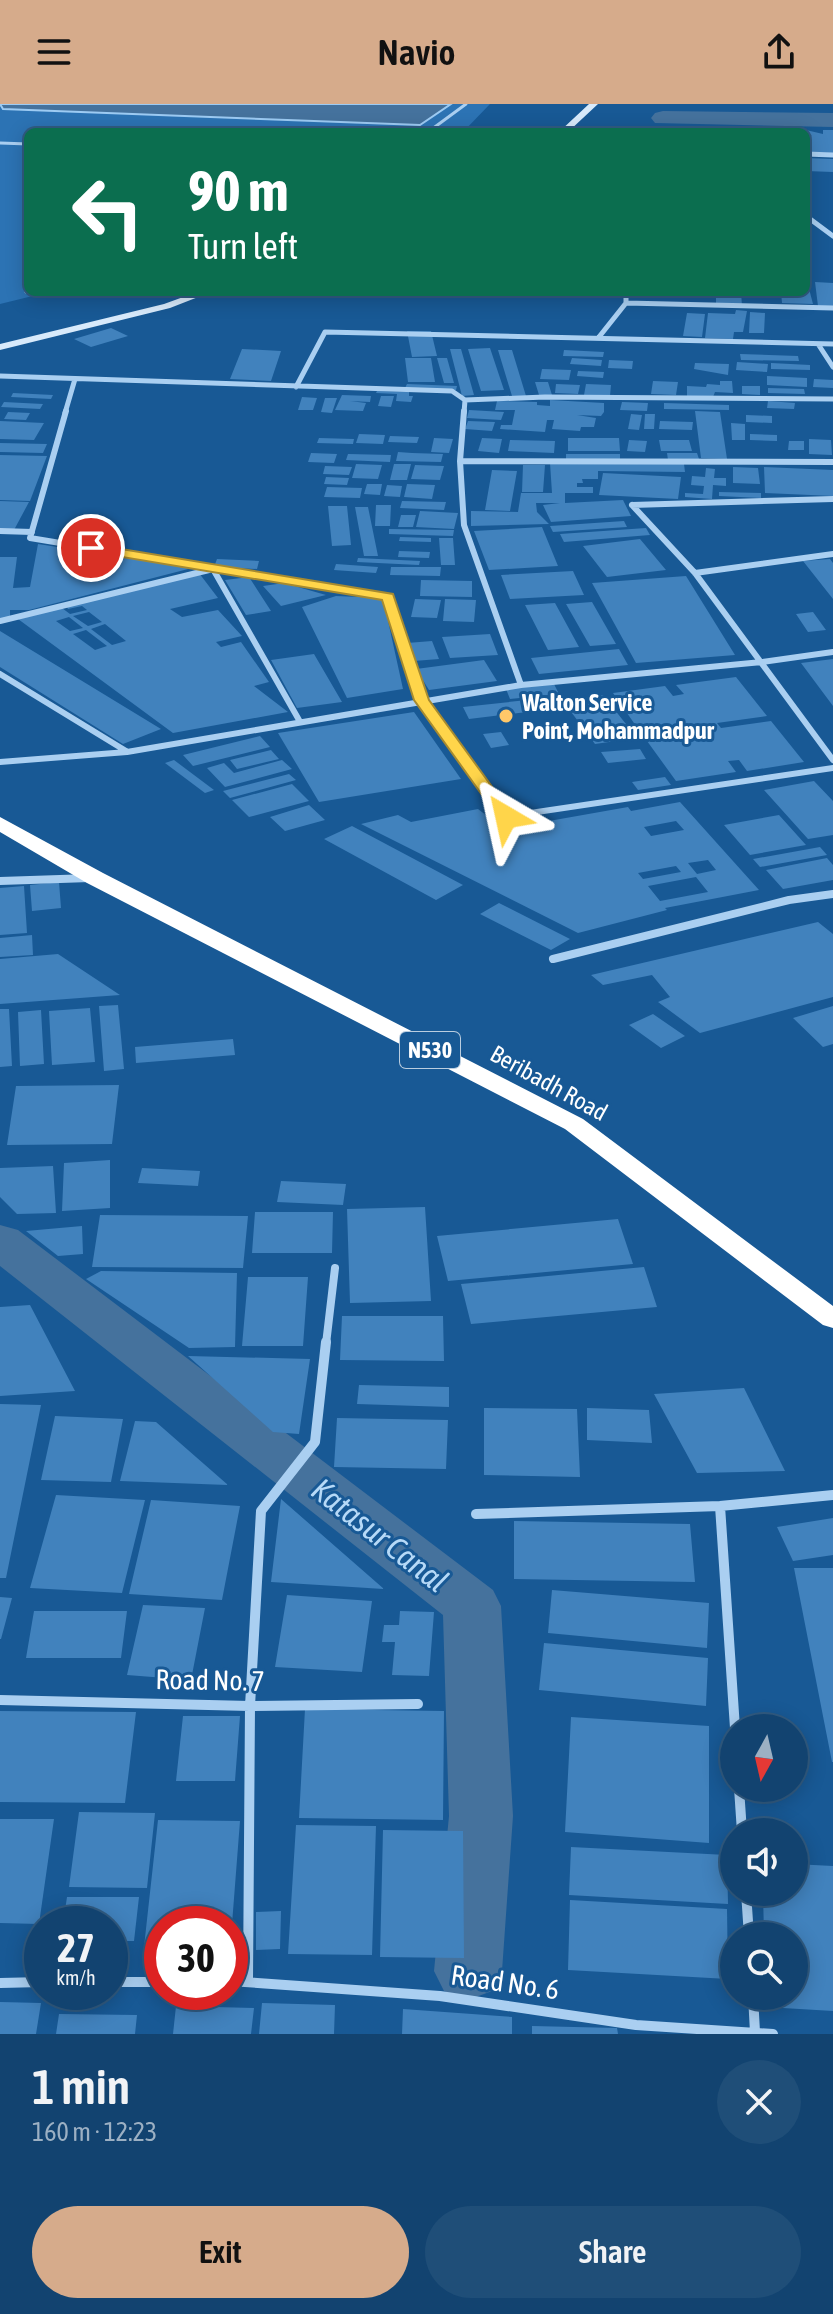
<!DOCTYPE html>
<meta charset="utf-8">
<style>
:root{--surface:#124370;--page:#1f4e78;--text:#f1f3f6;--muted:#9cb0c3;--line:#315c83;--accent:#d6ab8b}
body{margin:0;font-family:"Asap Condensed",sans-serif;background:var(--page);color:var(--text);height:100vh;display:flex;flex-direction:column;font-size:30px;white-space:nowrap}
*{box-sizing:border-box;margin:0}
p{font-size:26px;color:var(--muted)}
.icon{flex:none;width:44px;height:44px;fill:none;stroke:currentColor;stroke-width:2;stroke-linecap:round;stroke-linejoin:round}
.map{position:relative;height:1930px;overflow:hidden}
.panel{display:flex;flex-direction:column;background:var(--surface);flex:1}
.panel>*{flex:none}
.banner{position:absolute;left:24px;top:24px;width:786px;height:168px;border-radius:12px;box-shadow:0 4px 20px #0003,0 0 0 2px var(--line);background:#0b6e4f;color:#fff;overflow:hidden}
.needle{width:52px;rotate:188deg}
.tools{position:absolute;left:720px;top:1610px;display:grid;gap:16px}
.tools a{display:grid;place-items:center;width:88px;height:88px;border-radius:50%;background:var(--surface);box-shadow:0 4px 20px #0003,0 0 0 2px var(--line);font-size:40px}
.speed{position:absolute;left:24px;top:1802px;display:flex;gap:16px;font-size:40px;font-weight:700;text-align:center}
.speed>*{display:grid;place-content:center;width:104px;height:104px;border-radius:50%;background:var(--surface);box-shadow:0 4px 20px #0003,0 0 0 2px var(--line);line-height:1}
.speed small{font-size:20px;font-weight:400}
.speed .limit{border:12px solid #d22;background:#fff;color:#111}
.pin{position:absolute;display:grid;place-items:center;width:68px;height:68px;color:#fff;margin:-34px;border:4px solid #fff;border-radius:50%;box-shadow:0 2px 8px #0007}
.me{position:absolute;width:88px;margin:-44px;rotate:324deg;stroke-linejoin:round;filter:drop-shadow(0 0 6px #0008)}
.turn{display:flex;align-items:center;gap:28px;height:168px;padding:0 32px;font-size:36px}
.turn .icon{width:104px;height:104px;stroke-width:2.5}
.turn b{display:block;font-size:56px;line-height:68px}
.round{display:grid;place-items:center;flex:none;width:84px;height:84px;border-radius:42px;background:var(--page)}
.headline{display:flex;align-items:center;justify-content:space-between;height:136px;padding:0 32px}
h1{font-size:48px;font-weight:600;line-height:60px}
.button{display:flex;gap:16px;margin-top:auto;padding:16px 32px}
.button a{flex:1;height:92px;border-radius:48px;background:var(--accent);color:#111;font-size:32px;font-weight:600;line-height:92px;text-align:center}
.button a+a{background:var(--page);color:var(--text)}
header{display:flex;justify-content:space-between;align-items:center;height:104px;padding:0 32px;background:var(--accent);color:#111;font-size:36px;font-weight:600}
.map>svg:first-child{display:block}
</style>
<header><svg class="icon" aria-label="menu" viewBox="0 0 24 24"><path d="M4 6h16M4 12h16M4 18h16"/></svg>Navio<svg class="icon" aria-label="share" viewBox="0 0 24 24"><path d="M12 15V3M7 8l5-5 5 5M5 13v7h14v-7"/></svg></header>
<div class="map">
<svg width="833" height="1930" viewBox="0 0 833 1930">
<rect width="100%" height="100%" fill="#185995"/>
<path fill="#2c73b4" d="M0 0H490L463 28H28V188H49L0 200Z"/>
<path fill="#45729d" stroke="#9dcbf3" stroke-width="2" d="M0 0H451L420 21 3 5Z"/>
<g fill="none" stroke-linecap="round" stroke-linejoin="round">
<path fill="#45729d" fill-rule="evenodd" d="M663 7 833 9V23L655 19 651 14 655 9Z
M0 1121 18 1126 493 1486 501 1502 513 1712 502 1867 492 1887 468 1896 444 1887 434 1867 449 1712 443 1511 0 1162Z"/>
</g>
<path fill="#4182bd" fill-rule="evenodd" d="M806 26 823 30V26H833V49L806 48V43H812V40H806V33L812 31H806Z
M806 54 833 55V68L806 67Z
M806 173 813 200 782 199 781 188H806Z
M815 178 833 179V202H818Z
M716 188H741L742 202 716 201Z
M736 206 747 207 743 228H734L733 235 705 234 708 209 735 210Z
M750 208 765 209 764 229H749Z
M687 209 705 210 702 233 683 232Z
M111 224 128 232 91 243 74 235Z
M407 227H431L437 252 412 253Z
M490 244 504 286 481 287 468 245Z
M242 245 281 247 271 277 230 275Z
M450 245H461L474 291 462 292Z
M498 246H512L526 292H512Z
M564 246 604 248 603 253 563 252Z
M740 250 798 252 799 257 741 256Z
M405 254H431L435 278H408Z
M437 254H447L454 279H444Z
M572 254 602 256 601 262 570 260Z
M609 256 633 257 632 265 608 264Z
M737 258 768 260 767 268 736 266Z
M695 259 729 260 728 271 694 265Z
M771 259 810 261V266L771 265Z
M542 265 571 266 569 276 540 275Z
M578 267 604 268 603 274 577 272Z
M767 272 807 274V283L767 281Z
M814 275 833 276V284L813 283Z
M653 277 678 278 676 291 651 290Z
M720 277H732L733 289 715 288 713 293 687 292V282L706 283 707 280 720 281Z
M535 278H548L552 291H539Z
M407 280 457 282 456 286 405 284Z
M556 280 580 281 578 290 555 289Z
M586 280 611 281 610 292 584 291Z
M742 282H760V291L742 290Z
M768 284 804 285 805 290 768 289Z
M377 287 409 288V292H413L411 298 396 297 397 290 376 289Z
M13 289 53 291 51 295 11 293Z
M342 291 371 292 370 298 350 297 366 299 363 307 335 306Z
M381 292H394L391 303 378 302Z
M302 293 317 294 313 306H298Z
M325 294H337L332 309 321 308Z
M550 296 604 299V308L601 312 577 311 596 314 594 323H581L580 327 552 325 554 316H547L545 328 500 325 501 321H512L515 306H495L497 297 537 298V301L550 302Z
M768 297 795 299 794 305 767 304Z
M4 298 43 300 40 305 1 303Z
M622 298 648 299 647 307 620 306Z
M664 299 729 301V306L664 305Z
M469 306 504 308 501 316 467 314Z
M695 307 720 308 727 355 701 354Z
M8 308 30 309 26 316 4 315Z
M631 310 642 311 639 326 628 325Z
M645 310H655L654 325H644Z
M746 311 772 312V319L746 318Z
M0 317 44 319 34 336 0 335Z
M468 317 495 318 492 327 465 325Z
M660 317 693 318 692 326 659 325Z
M731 319 745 320V336H732Z
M359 330 385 331 383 340 356 339Z
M750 330 777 331V337L750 336Z
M390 332 419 333 417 339 388 338Z
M319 334 354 335 353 340 317 339Z
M434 334 453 335 449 349 431 348Z
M482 334 502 335 499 349 478 347Z
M568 334H619L620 347H568Z
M809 335 831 336 832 351 809 350Z
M510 336 555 337 554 349 508 347Z
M629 336 647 337 645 348 627 347Z
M659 336H689L692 347H661Z
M789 337H804V346H788Z
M0 339 47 340 43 349 0 348Z
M398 348 412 349 443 350 441 358 396 357Z
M311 349 337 350 334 359 308 358Z
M667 349H697L699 355 668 356Z
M348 350 391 351 390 358 346 356Z
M566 350H620V355H566Z
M0 351 47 352 30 397 0 396Z
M550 359 684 360 685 368 598 367V375H582L583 379H577V383H593V389H565V399L623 396 631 412 551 418 543 401 560 399H536L537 408 549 420 471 422V407L518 408 521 389H552Z
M356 360 382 361 378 375 352 374Z
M394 360H411L407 376H390Z
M415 361 444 362 440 376 411 375Z
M523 361H545L543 388H522Z
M325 362 352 363 349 371 323 370Z
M733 363 758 364 760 380 733 379Z
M764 363 833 366V392L765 389Z
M706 364 715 365 714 374H726V382L713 381 712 395 685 393V389L703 390 704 382 691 381 692 372 705 373Z
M492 366 517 367 510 407 485 406Z
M603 369 681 373 678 395 599 391Z
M326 373 349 374 347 381 324 380Z
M367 380H382L380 391 364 390Z
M407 380 435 381 432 395 404 393Z
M387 381 402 382 400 393 384 392Z
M327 383 362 384 360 394 324 393Z
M719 388 761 389V394L719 392Z
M0 397 29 398 14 426 0 425Z
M402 397 446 398 444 406 400 404Z
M376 401H391L390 422H375Z
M328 402H347L351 441 332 442Z
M355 403H368L378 452H364Z
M420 407 458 409 454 425 416 423Z
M401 411H416L413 423H398Z
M624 417 627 423 553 428 550 422Z
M542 423 558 462 489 466 474 427Z
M646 424 650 431 564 438 560 430Z
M389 425 454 426 453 432 389 430Z
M400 433 431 434V438L399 437Z
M439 434H453L455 461H441Z
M640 435 666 466 607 473 583 442Z
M38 440 192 464 29 506H10V513L0 515V453H17L13 484 30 483Z
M399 447 430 448 429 454 398 453Z
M358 454 420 457 419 461 357 458Z
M217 455 259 457 257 465 214 463Z
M830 455 833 459V495L803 457Z
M336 460 378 463 376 469 334 466Z
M391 463H441L440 472 390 471Z
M573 467 584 491 510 495 501 471Z
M199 469 218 494 170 505 182 513 218 506 242 532 216 538 221 543 241 538 269 578 254 582 288 608 173 629 18 515 62 504 70 510 87 506 82 502 68 505 67 503ZM89 508 102 518 88 522 73 512ZM69 513 83 524 70 527 56 517ZM105 520 126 537 112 541 91 525ZM86 526 107 542 95 546 73 530Z
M686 472 735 551 636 559 592 479Z
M249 473 271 507 246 511 225 476Z
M421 476 472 477V493L420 492Z
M284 479 326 491 281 502 263 482Z
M336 492 383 494 403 585 347 594 302 503Z
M415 495 441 496 437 514 411 513Z
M445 495 476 496 474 518 443 517Z
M592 498 616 540 590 542 566 500Z
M555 499 579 543 548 546 525 501Z
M813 508 826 526 808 528 796 510Z
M0 527 161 625 123 640 0 563Z
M490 530 498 551 450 554 442 533Z
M432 537 439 555 414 557 407 539Z
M619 545 628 561 539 570 531 554Z
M314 550 342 598 297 604 271 556Z
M833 555V602L801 559Z
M484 556 497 577 429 586 416 565Z
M736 573 767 612 717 619 721 624 771 617 804 658 747 667 739 656 728 657 736 668 676 677 647 637 679 632 676 627 643 632 613 589 665 582 673 592 684 590 676 581Z
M554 580 559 590 510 595 506 585Z
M603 591 637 634 595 640 563 597Z
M546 594 553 605 469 615 463 603Z
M414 608 461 675 319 698 278 629Z
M501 628 509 641 491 644 483 630Z
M260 632 270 643 193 662 183 651Z
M640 645 646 655 608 659 601 648Z
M271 646 279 655 237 665 230 656Z
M174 656 214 686 205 689 165 659Z
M282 656 292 665 225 683 207 664 224 659 234 669Z
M289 670 296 676 230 694 223 687Z
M665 673 671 681 638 686 632 678Z
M814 677 833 697V731L808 735 764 686Z
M292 680 309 697 249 713 232 696Z
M680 698 759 786 665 804 667 806 578 829 361 720 398 711 411 718 478 705 504 725 628 703 631 707ZM676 717 684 726 651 732 644 723ZM708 756 716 766 697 770 688 759ZM676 762 681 768 643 775 638 769ZM696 773 708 788 660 797 648 782Z
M309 701 325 716 285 727 270 713Z
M779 711 806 741 750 751 724 721Z
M352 722 463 781 436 796 324 735Z
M820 743 827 751 760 763 753 755Z
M827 754 833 761V776L783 785 766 766Z
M59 778 61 804 32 807 30 781Z
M24 782 27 829 0 831V784Z
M499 799 570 835 551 846 480 810Z
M818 818 833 830V893L700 929 658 898 670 893 652 871 603 881 591 871Z
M32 831 33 851 0 853V834Z
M58 850 120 891 0 900V855Z
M118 901 124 965 104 967 99 902Z
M833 902V940L823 943 793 914Z
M90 904 95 958 52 961 49 907Z
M0 905H9L12 962 0 963Z
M41 906 44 960 20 962 18 908Z
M653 910 685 932 661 944 629 921Z
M233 935 235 951 136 959 135 943Z
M119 981 112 1040 7 1041 16 982Z
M110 1056V1104L62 1107 64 1059Z
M53 1062 56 1109 17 1110 0 1093V1064Z
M142 1064 200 1067 198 1082 138 1079Z
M281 1077 346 1080 343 1101 277 1098Z
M425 1103 431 1197 350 1199 347 1105Z
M255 1108H333L332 1149H252Z
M100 1111 248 1112 243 1164 92 1163Z
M618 1115 633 1160 448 1177 437 1132Z
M82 1122 83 1150 58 1152 26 1127Z
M644 1163 657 1203 471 1220 461 1180Z
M101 1167 237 1169 235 1243 189 1244 86 1175Z
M248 1173H308L303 1242H242Z
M30 1201 75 1287 0 1292V1203Z
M342 1212H443L444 1257 340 1256Z
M188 1252 310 1255 299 1330 273 1328Z
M359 1281 449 1283V1303L357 1300Z
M744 1284 785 1367 697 1369 654 1290Z
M0 1300 41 1301 6 1474H0Z
M484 1304 577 1305 580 1373 484 1371Z
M587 1304 649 1306 652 1339 587 1336Z
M55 1312 123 1315 111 1378 41 1376Z
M337 1314 448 1316 446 1365 334 1363Z
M135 1317 156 1318 228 1381 120 1377Z
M56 1391 145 1396 122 1489 30 1484Z
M281 1395 384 1485 271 1478Z
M151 1396 240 1402 222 1496 129 1490Z
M833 1414V1451L793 1457 777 1423Z
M514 1417 690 1420 695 1478 514 1475Z
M794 1464H833V1658H832Z
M552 1486 709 1499 707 1544 548 1529Z
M287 1491 372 1497 362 1568 275 1563Z
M0 1493 12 1494 1 1535H0Z
M143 1501 205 1504 191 1576 127 1571Z
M34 1507H127L121 1554H26Z
M400 1507 434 1508 429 1572 392 1571 395 1538H382L384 1521H399Z
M544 1539 708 1554 706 1602 539 1586Z
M305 1605 444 1607 443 1716 299 1714Z
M0 1607 136 1608 125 1699 0 1698Z
M183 1612H240L235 1677H176Z
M571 1613 709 1622V1739L565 1728Z
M79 1708 155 1709 147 1784 69 1783Z
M0 1715H54L39 1820 0 1819Z
M158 1716 240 1717 232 1820H162V1853L143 1852Z
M296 1721 376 1722 372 1851 288 1850Z
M383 1726 463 1727 464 1854 380 1853Z
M571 1743 727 1751 728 1800 569 1791Z
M794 1760 833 1762V1907L766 1903V1892H794V1832H764L763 1788H794Z
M67 1793H139L134 1837H110V1820H63Z
M570 1796 727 1805 728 1875 568 1866Z
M281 1807 280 1845 256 1846V1808Z
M0 1898 41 1899 36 1930H0Z
M262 1899 335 1901 334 1930H259Z
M176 1902 254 1904 251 1930H173Z
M403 1905 512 1913V1930H402Z
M59 1910 137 1911 135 1930H56Z
M532 1922 617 1924 618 1930H532Z"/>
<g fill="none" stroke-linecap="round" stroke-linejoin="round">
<path stroke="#aacff1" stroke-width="3" d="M428 28 466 0
M0 39 28 40
M26 188 28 185"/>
<path stroke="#aacff1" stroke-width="5" d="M806 50 833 51
M806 112 833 132
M626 199 833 204
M599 233 626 199V188
M818 240 833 263
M0 272 452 287 465 296 545 293 833 295
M296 283 325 228 833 240
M65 309 75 275
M464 309 465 296"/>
<path stroke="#aacff1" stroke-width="6" d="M66 307 30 434 388 493 421 596 506 712
M464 307 460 357 464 421 521 581
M460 357 833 358
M632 401 695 469 833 656
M632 401 833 395
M0 427 32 428
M213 465 299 616
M695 469 833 450
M0 517 209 466
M0 570 126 647
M0 658 127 648 521 581 762 558 833 548
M510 712 833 664"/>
<path stroke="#aacff1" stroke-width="8" d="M504 710 506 713 523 710
M0 777 90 774
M553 855 789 796 833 790
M326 1240 335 1164"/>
<path stroke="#aacff1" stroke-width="10" d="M720 1402 735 1624
M476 1410 720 1402 833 1391
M0 1596 250 1602 418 1600
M739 1684 742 1728
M746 1788 749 1832
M230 1877 440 1892 636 1921 773 1930
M248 1877 250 1602 261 1407 315 1338 326 1238
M110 1878H162
M0 1879 42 1878
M753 1892 755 1928"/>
<path fill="#d8eafb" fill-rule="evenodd" d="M589 0H598L568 28H559Z
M197 188H211L170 204 0 246V240L164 200Z"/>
<path fill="#fff" fill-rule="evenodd" d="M0 713 103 769 583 1015 833 1202V1224L823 1221 565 1025 87 779 0 728Z"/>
</g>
<path fill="#ffd54a" stroke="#a68a30" stroke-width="2" d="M91 440 393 490 429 596 514 713 511 716H500L414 596 382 496 86 447V441Z"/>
<circle fill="#ffc869" stroke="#185995" stroke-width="3" cx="506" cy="612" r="8"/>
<g text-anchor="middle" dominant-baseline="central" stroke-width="6" stroke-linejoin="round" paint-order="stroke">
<rect fill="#185995" stroke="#bacddf" stroke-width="2" x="400" y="928" width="60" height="36" rx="6"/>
<g font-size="22" font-weight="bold" fill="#fff">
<text x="430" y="946">N530</text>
</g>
<g font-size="24" font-weight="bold" fill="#fff" stroke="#185995" text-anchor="start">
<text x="522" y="598">Walton Service<tspan x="522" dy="28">Point, Mohammadpur</tspan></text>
</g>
<g font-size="24" fill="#fff" stroke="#185995">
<text transform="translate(549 979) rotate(29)">Beribadh Road</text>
</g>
<g font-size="28" fill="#fff" stroke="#185995">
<text transform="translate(210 1576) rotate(1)">Road No. 7</text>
<text transform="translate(505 1878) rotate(8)">Road No. 6</text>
</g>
<g font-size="32" font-style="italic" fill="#b6d9f7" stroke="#185995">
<text transform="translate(380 1431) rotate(38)">Katasur Canal</text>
</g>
</g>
</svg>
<div class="tools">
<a><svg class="needle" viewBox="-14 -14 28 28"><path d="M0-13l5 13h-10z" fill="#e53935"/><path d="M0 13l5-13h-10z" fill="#9cb0c3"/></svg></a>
<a><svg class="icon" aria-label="sound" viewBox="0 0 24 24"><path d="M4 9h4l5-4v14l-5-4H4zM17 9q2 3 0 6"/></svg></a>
<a><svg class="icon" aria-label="search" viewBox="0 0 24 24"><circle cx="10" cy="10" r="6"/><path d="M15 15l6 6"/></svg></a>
</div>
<div class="speed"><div>27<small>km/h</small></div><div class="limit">30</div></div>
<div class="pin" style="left:91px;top:444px;background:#d93025"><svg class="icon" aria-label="arrive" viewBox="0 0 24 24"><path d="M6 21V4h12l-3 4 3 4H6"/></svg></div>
<svg class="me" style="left:506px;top:713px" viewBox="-20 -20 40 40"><path d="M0-17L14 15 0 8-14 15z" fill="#ffd54a" stroke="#fff" stroke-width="4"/></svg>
<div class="banner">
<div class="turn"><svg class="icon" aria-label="left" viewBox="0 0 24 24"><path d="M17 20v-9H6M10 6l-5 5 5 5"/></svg><div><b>90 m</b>Turn left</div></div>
</div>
</div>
<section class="panel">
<div class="headline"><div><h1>1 min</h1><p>160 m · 12:23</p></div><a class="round"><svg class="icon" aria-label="close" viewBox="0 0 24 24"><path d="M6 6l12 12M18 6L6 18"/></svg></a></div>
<div class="button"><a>Exit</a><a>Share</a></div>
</section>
